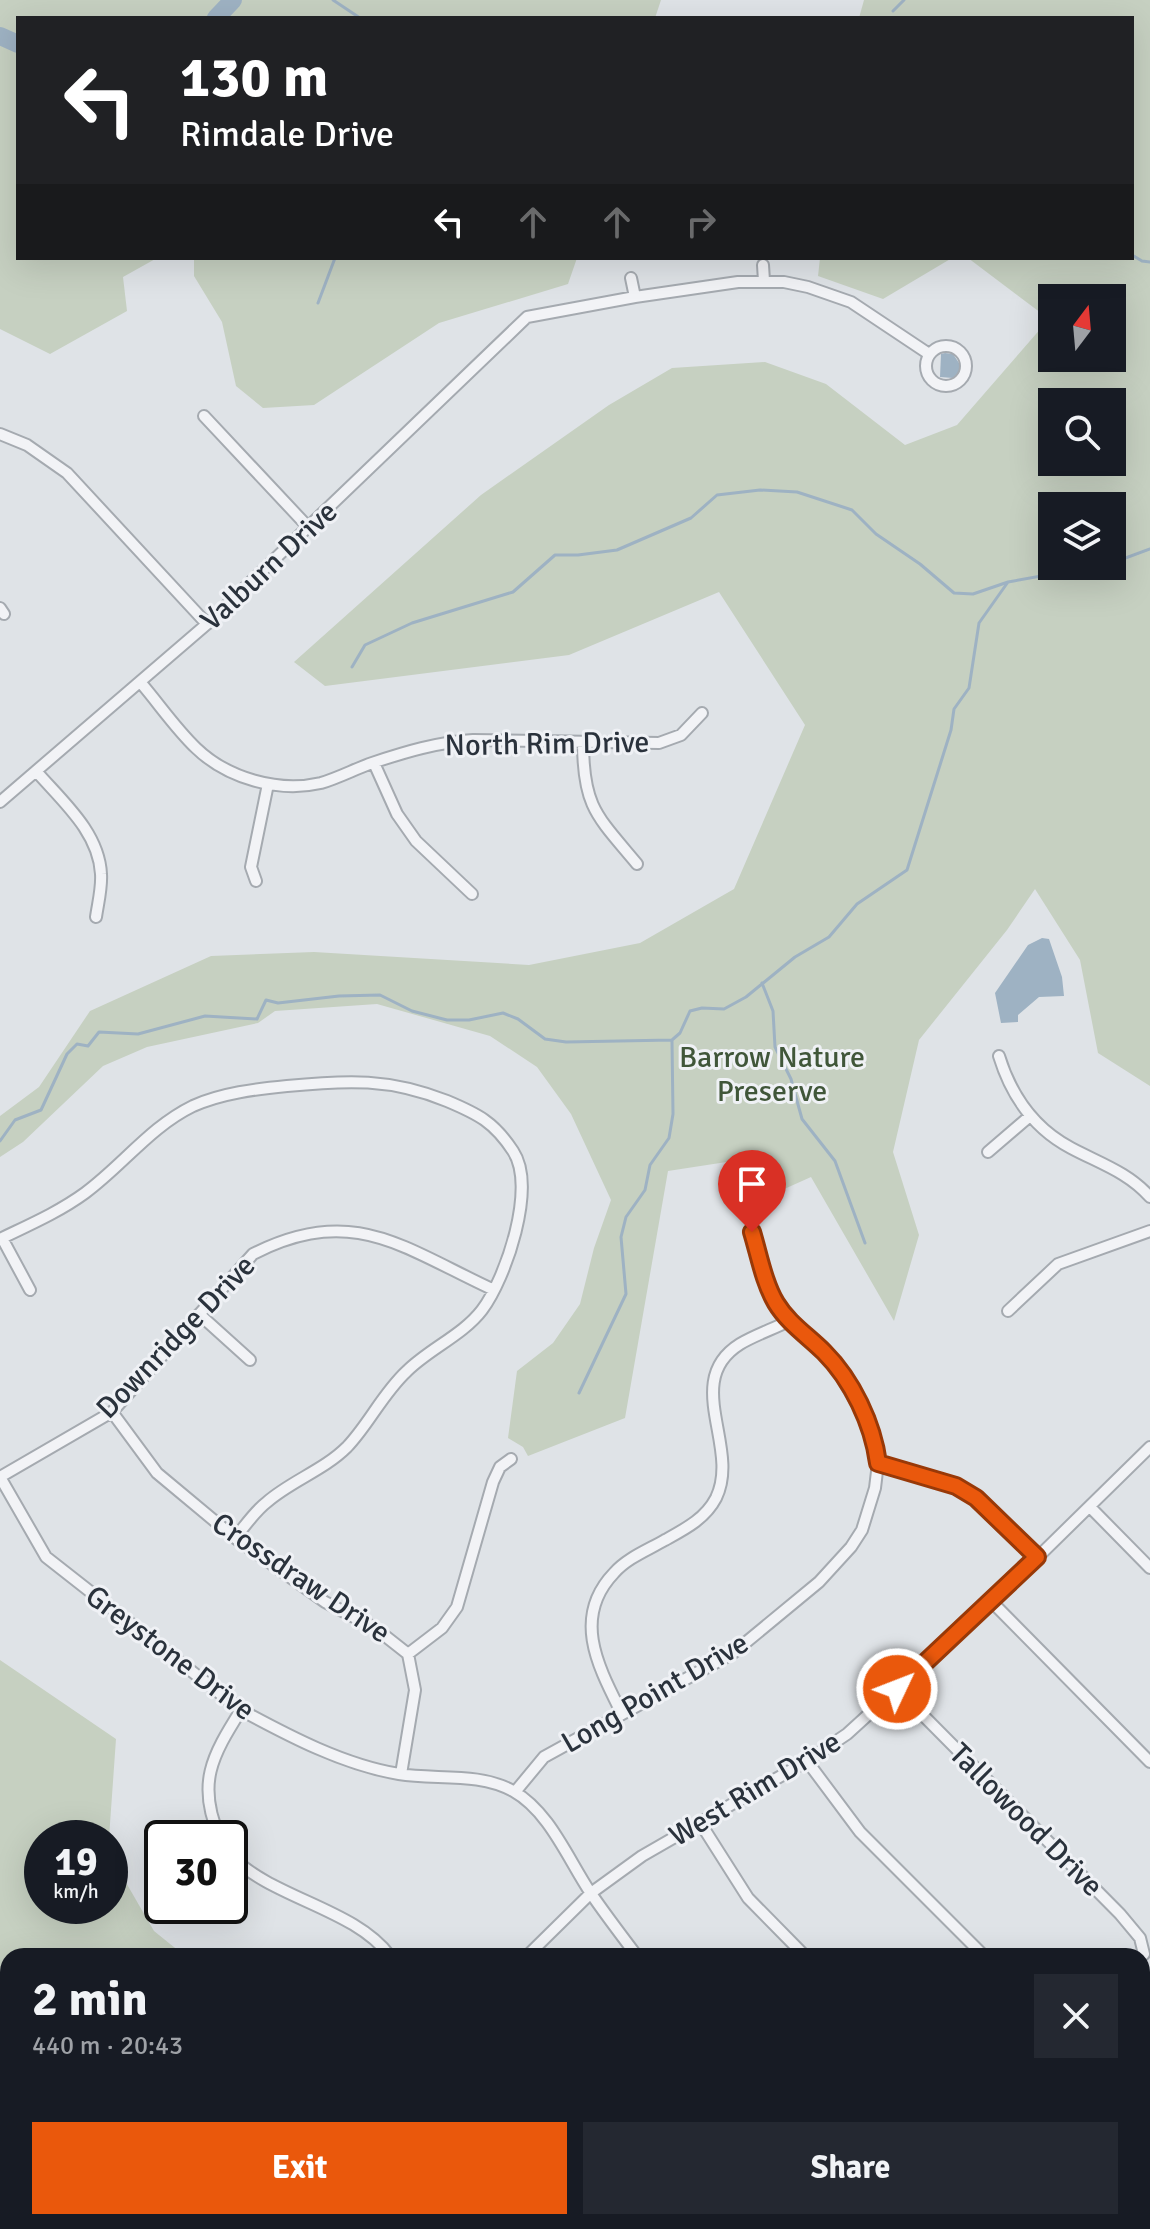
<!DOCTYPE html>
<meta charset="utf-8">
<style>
:root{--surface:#171b24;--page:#242831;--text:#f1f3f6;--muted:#9ea1a6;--accent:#ea580c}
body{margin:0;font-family:Signika,sans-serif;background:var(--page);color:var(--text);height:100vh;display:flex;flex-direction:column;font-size:30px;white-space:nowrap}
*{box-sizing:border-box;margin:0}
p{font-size:26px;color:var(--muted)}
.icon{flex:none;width:44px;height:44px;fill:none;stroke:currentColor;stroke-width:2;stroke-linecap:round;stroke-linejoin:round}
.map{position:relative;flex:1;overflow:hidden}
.side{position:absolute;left:0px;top:1948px;width:1150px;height:282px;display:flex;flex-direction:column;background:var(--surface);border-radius:24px 24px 0 0;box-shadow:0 8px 32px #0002}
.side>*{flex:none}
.hud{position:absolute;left:16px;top:16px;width:1118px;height:244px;border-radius:0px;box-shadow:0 8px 32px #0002;background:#202124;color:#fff;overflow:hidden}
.needle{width:52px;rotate:16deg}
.controls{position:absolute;left:1038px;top:284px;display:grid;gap:16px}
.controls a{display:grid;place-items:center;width:88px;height:88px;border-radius:0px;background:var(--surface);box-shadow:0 8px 32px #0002;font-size:40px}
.speed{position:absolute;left:24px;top:1820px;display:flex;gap:16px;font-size:40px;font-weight:700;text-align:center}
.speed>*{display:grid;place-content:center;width:104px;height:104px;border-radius:50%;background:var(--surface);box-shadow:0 8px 32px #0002;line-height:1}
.speed small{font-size:20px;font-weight:400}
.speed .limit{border:4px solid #111;border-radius:12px;background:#fff;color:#111}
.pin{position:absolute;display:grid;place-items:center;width:68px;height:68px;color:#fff;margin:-82px -34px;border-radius:50% 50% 50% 0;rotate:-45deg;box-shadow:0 0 8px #0007}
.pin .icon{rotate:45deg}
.me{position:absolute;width:88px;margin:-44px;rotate:47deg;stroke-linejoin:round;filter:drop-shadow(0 0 6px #0008)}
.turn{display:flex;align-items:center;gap:28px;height:168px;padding:0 32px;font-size:36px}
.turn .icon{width:104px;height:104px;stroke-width:2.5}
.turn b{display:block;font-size:56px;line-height:68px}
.lanes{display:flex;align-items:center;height:76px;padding:0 32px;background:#0003;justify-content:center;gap:40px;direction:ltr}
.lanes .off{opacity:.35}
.round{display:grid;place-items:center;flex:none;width:84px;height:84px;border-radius:0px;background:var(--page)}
.headline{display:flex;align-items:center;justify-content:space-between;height:136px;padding:0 32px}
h1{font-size:48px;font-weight:700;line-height:60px}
.button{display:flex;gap:16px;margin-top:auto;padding:16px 32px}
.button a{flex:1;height:92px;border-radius:0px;background:var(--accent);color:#fff;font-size:32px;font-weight:700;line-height:92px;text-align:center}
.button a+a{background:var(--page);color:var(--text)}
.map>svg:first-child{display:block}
</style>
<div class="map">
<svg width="1150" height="2229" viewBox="0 0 1150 2229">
<rect width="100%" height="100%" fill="#dfe3e7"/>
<path fill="#c6d0c1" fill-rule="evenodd" d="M0 0H661L655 18H18V258H157L123 277 127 311 50 354 0 329Z
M864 0H1150V1086L1098 1053 1080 960 1035 889 1007 930 919 1040 893 1152 919 1235 894 1321 811 1177 760 1200 746 1159 668 1171 625 1418 528 1456 523 1447 508 1438 517 1371 553 1343 580 1304 594 1248 611 1200 571 1114 537 1067 490 1036 377 1004 275 1011 258 1023 147 1047 103 1066 23 1142 0 1157V1116L39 1087 90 1011 211 956 314 952 529 965 640 943 734 889 805 725 719 592 569 655 325 686 294 662 481 495 609 405 672 368 765 362 826 384 905 445 957 425 1049 319 968 258H1132V18H859ZM1112 298V358H1052V298ZM1112 402V462H1052V402ZM1112 506V566H1052V506Z
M194 258H577L568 284 439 323 314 405 263 408 236 386 222 322 194 276Z
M820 258H952L883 299 818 276Z
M0 1660 116 1739 109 1838H42V1906H110V1855L154 1931 185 1956H8V2061L0 2056Z
M132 2222H232L222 2229H135Z"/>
<path fill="#9eb2c3" d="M945 353 953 354 959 363V372L953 378 940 377 941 354Z
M1042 938 1049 939 1062 977 1064 996 1039 997 1018 1015V1022L1001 1023 995 993 1028 945Z"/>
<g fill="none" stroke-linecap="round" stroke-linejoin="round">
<path stroke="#9eb2c3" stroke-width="3" d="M333 0 360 18
M893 11 904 0
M1132 255 1142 261 1150 262
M318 303 335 258
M1112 563 1150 549
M352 667 365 645 412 623 513 592 555 555H578L617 550 691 518 717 495 760 490 797 492 852 510 876 534 920 564 954 593 973 594 1008 582 1097 566
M762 983 773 1011 775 1047 791 1079 802 1119 835 1161 865 1243
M0 1141 15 1120 41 1110 67 1054 77 1044 88 1046 99 1032 138 1034 205 1016 257 1019 266 1000 278 1003 339 996 380 995 412 1011 447 1020H469L503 1013 518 1019 545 1039 566 1042 672 1040 680 1033 690 1011 702 1008 724 1009 746 997 795 957 829 937 857 904 907 870 951 730 954 709 969 688 979 623 1008 582
M579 1393 626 1294 621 1237 626 1217 645 1190 650 1165 669 1138 673 1114 672 1041"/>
<path stroke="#9eb2c3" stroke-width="18" d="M216 18 233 0
M0 36 18 44"/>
<defs>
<path id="minor" d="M763 265 764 281
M631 278 635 297
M926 366a20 20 0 1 1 40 0a20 20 0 1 1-40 0Z
M204 416 309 528
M0 434 27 445 67 473 207 624
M0 608 4 614
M141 683C159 704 176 729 196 748 227 778 278 793 321 783 338 778 355 769 372 763 405 752 438 742 473 740L659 743 681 735 702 713
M583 742C583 807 597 816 637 864
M374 763 397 814 416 841 472 894
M36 771C62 801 99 832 101 874 102 888 98 903 96 917
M0 802 207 624 527 317 635 297 738 282H784L808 287 851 302 929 354
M256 881 251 867 268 784
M999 1056C1011 1095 1033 1128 1071 1148 1099 1163 1128 1172 1150 1197
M988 1152 1030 1116
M2 1238 30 1290
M0 1239C29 1225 59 1212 85 1193 123 1165 150 1127 193 1106 222 1093 256 1089 287 1086 347 1080 390 1078 447 1101 478 1114 494 1122 513 1151 537 1187 506 1278 482 1310 463 1335 429 1349 407 1371 383 1393 369 1424 347 1447 324 1470 291 1481 267 1502 255 1511 245 1526 235 1538
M494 1290C403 1248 353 1203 253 1254L112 1412 0 1477 46 1557 241 1710C289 1736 344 1765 399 1774 435 1780 479 1772 513 1791 549 1811 568 1859 590 1892 605 1914 621 1935 637 1956
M1008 1311 1058 1264 1150 1231
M199 1314 250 1360
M112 1412 157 1473 235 1538 325 1602 375 1628 408 1654 415 1690 401 1774
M878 1463 956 1486 976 1498 1037 1557
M1090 1507 1150 1568
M992 1602 1150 1762
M408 1654 442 1628 457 1607 493 1482 500 1467 511 1459
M897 1689 1120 1914 1140 1938 1144 1954 1142 1956
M622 1714C599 1668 571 1618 614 1573 627 1558 648 1550 665 1540 685 1529 705 1519 716 1498 741 1447 681 1381 740 1344 755 1335 773 1329 789 1321
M807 1761 860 1832 984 1956
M515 1792 544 1757 733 1653 819 1582 851 1547 862 1530 875 1488 878 1463 868 1422 828 1355 789 1321 775 1302 752 1232
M701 1824 748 1898 805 1956
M220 1838C196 1784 212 1756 241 1710
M230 1855C273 1899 354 1908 390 1956
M527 1956 591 1893 642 1856 807 1761 847 1734 992 1602 1150 1447
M1142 2105 1150 2113
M1142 2140 1150 2131
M0 2169 8 2176
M35 2222 38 2229
M473 2222 484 2229
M694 2222 701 2229
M890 2222 896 2229
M1117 2222 1120 2229
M368 2229 371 2222"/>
</defs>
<use href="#minor" stroke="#a5aab0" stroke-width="14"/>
<use href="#minor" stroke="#f2f3f6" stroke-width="10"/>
</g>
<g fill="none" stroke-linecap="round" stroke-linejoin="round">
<defs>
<path id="route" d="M752 1232C759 1255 764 1283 776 1303 788 1323 808 1336 824 1352 852 1380 873 1424 878 1463L956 1486 976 1498 1037 1557 897 1689"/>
</defs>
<use href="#route" stroke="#983908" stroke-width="20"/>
<use href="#route" stroke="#ea580c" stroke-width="14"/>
</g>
<g text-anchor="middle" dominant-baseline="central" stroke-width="6" stroke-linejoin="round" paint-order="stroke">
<g font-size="30" fill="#2a323c" stroke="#eff1f5">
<text transform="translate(269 566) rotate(-43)">Valburn Drive</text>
<text transform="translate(547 744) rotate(-1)">North Rim Drive</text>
<text transform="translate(176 1337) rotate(-46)">Downridge Drive</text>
<text transform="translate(301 1578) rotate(34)">Crossdraw Drive</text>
<text transform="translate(170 1653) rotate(37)">Greystone Drive</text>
<text transform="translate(655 1693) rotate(-30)">Long Point Drive</text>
<text transform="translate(755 1789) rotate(-31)">West Rim Drive</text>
<text transform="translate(1026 1820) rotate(45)">Tallowood Drive</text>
</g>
<g font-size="30" fill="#405639" stroke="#eff1f5">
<text x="772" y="1057">Barrow Nature<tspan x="772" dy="34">Preserve</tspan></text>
</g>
</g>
</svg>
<div class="controls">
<a><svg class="needle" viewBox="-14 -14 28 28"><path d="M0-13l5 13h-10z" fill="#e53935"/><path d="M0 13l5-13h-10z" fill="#9ea1a6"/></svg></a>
<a><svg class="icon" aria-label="search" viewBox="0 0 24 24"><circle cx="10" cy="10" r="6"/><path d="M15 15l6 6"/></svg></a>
<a><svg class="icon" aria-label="layers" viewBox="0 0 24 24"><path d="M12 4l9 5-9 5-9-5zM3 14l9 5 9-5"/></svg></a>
</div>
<div class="speed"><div>19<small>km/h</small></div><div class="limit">30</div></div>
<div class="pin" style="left:752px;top:1232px;background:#d93025"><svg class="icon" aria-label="arrive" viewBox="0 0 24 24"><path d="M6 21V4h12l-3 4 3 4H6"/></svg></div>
<svg class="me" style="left:897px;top:1689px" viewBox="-20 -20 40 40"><circle r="17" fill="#ea580c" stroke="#fff" stroke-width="3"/><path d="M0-11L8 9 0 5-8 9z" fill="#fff"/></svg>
<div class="hud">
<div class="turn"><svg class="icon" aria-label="left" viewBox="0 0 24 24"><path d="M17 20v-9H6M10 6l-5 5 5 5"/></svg><div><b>130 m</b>Rimdale Drive</div></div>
<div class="lanes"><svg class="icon" aria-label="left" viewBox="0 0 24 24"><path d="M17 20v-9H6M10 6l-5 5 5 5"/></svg><svg class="icon off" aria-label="ahead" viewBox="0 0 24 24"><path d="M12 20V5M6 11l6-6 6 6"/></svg><svg class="icon off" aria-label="ahead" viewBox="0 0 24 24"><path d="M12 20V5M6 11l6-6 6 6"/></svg><svg class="icon off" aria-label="right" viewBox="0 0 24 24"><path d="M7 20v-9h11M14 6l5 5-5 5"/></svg></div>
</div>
<section class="side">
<div class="headline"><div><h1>2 min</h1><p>440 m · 20:43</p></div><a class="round"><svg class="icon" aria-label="close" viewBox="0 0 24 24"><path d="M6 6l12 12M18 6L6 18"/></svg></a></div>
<div class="button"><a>Exit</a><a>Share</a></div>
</section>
</div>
